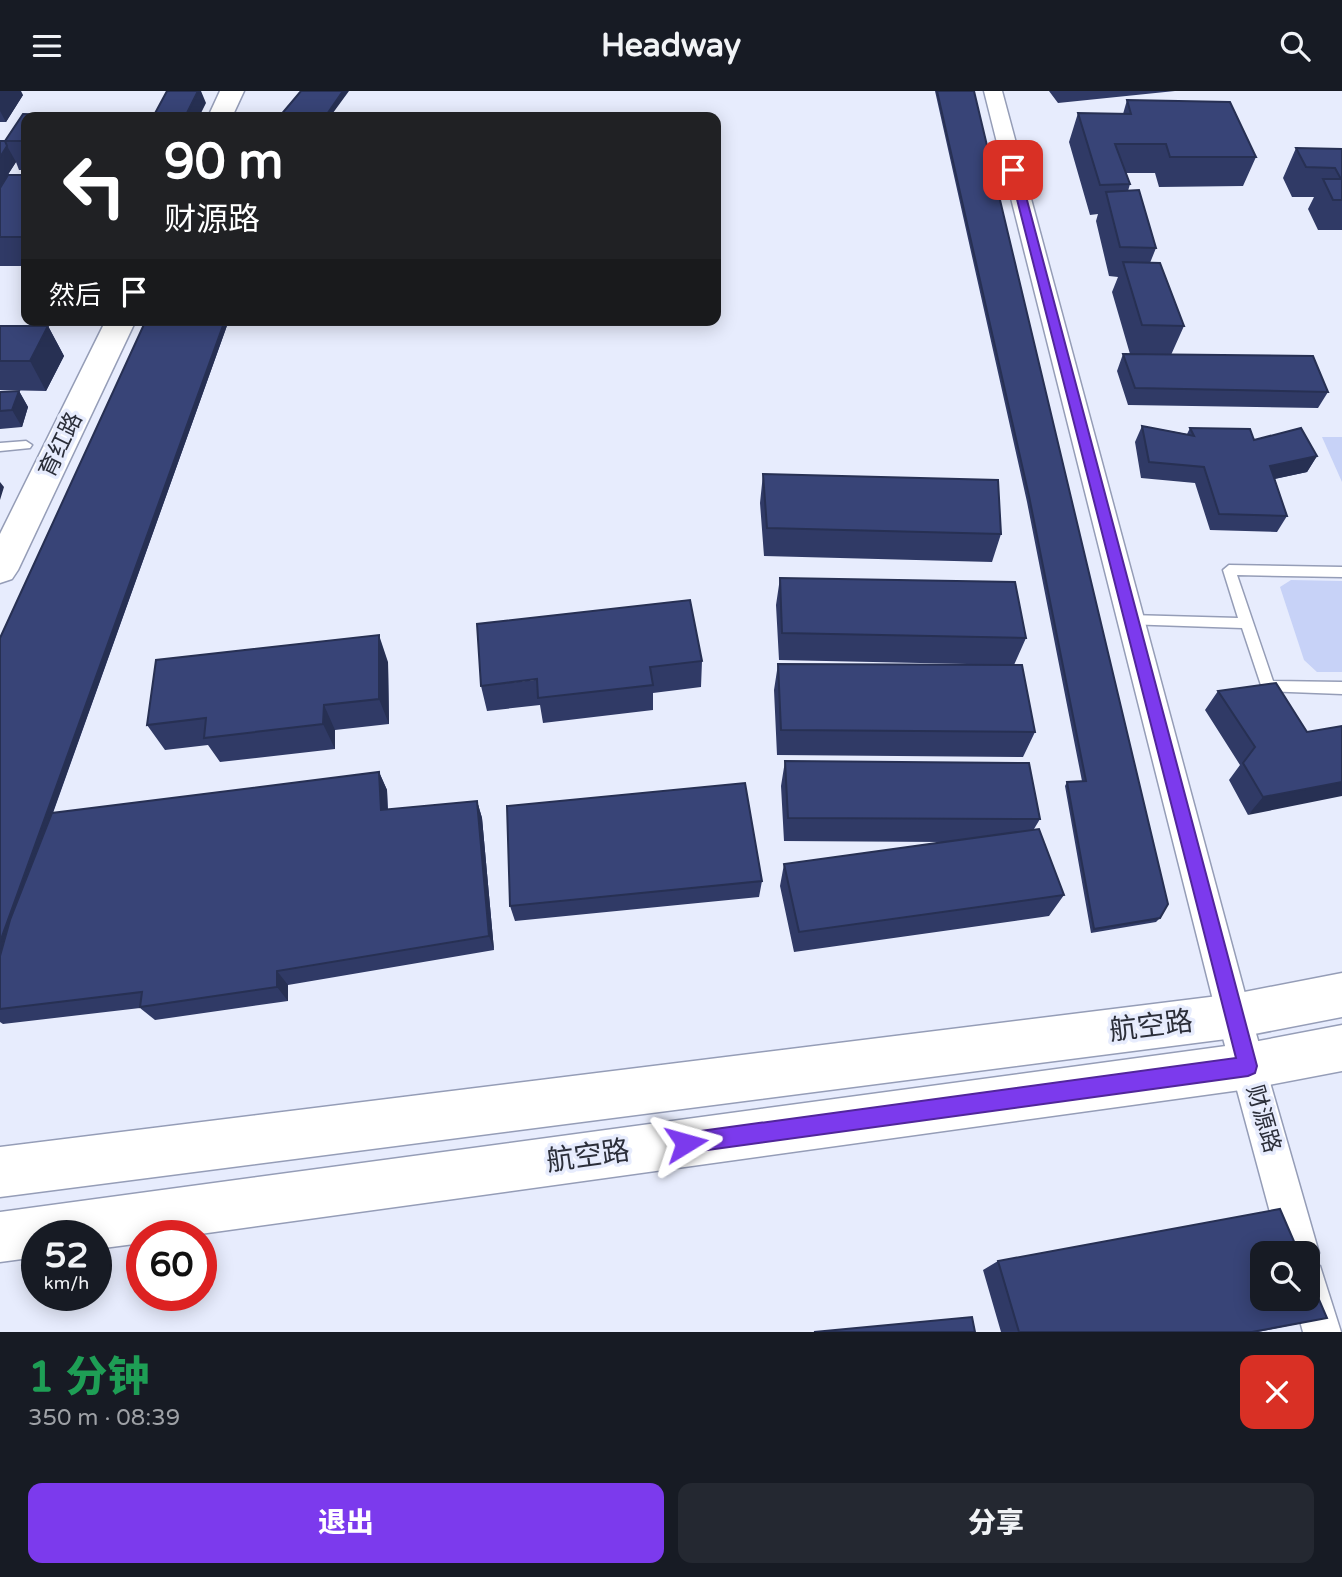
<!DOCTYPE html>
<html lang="zh">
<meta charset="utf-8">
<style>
:root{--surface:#171b24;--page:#242831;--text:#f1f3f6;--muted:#9ea1a6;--accent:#7c3aed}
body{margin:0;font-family:"Varela Round","Noto Sans SC",sans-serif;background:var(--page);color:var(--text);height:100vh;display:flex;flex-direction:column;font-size:26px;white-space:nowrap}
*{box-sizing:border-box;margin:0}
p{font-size:23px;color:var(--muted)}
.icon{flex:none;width:38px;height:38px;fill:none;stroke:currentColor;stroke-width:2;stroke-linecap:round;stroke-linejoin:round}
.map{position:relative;height:1241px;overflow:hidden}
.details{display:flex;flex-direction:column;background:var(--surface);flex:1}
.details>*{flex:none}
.guide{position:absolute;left:21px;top:21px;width:700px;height:214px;border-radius:14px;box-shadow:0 4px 18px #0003;background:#202124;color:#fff;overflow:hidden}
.controls{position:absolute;left:1250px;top:1150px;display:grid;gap:14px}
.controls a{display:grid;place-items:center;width:70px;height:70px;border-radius:14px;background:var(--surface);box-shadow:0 4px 18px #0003;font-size:35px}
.speed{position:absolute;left:21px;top:1129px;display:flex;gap:14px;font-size:35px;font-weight:700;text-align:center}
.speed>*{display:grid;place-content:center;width:91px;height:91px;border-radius:50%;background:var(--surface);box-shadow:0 4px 18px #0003;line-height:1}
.speed small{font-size:18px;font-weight:400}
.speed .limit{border:10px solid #d22;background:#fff;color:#111}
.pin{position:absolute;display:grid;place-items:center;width:60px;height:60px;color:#fff;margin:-30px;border-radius:14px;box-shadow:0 4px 10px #0006}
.me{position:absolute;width:77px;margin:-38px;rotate:82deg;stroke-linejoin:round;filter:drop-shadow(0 0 5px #0008)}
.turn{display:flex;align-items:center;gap:24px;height:147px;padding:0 28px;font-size:32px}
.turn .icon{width:91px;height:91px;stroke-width:2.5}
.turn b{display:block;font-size:49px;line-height:60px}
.then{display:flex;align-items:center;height:66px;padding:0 28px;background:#0003;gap:14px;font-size:26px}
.round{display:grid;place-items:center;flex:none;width:74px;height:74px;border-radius:14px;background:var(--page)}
.headline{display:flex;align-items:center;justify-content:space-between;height:119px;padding:0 28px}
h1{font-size:42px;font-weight:800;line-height:52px;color:#1e9e55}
.primary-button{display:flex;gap:14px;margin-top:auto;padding:14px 28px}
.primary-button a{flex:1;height:80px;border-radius:14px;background:var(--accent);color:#fff;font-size:28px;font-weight:800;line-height:80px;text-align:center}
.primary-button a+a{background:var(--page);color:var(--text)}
header{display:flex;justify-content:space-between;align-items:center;height:91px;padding:0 28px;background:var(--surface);font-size:32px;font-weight:800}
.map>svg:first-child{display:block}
</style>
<header><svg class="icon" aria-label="menu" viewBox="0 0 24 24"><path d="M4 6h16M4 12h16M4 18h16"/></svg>Headway<svg class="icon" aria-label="search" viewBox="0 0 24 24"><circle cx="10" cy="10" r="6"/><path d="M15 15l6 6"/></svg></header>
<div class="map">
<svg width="1342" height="1241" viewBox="0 0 1342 1241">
<rect width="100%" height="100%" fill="#e7ecfd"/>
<path fill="#c7d2f7" d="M1322 346H1342V391Z
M1291 489 1342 490V581H1317L1304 569 1280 496Z"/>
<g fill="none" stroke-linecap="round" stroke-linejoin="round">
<defs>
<path id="lane" d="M26 350 32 354 30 357 0 360V352Z
M1229 474 1342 476V486L1237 484 1273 590 1342 591V603L1263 600 1242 537 1125 533 1123 529 1130 524 1238 527 1223 479Z"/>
<path id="street" d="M984 0H1002L1251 925 1319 1162 1314 1172 1320 1175 1341 1241H1303L1294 1208H1307V1162H1281L1217 925Z"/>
<path id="secondary" d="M220 0H244L232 26H208Z
M106 229H136L18 479 12 488 0 492V443Z"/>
<path id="primary" d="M1342 882V926L1234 947 0 1106V1056L1234 903Z
M1342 934V980L1248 998 193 1144H142V1152L96 1158V1144H37V1166L0 1171V1121L1248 952Z"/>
</defs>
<use href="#lane" stroke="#959db7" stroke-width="3"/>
<use href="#street" stroke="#959db7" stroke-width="3"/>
<use href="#secondary" stroke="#959db7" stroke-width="3"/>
<use href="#primary" stroke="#959db7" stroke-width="3"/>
<use href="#lane" fill="#fff" fill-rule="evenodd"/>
<use href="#street" fill="#fff" fill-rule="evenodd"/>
<use href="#secondary" fill="#fff" fill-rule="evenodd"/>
<use href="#primary" fill="#fff" fill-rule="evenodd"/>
</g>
<path fill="#303a66" d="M0 0 23 4 6 31H0Z
M935 0H974L1160 827 1156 831 1091 842 1065 695 1067 691 1082 690 1027 411Z
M1049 0H1175L1058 12Z
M1127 9 1256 66 1243 95 1159 96 1155 82H1126L1130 93 1128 100 1156 157 1150 172 1184 235 1171 264 1328 301 1318 317 1128 314 1117 280 1123 263H1130L1112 201 1118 186 1109 185 1096 130 1098 123 1090 124 1069 51 1078 22 1123 23Z
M26 26V79H19L16 71 0 96V50H5Z
M1296 57 1342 58V139H1318L1308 118 1314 106H1292L1283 87Z
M26 84V175H0V97Z
M229 229 53 722 379 681 387 699 388 719 477 710 482 727 494 859 288 894V910L155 929 140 917 3 933 0 931V547Z
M0 235H48L64 265 46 300 0 299Z
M19 300 28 316 22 336 0 338V301Z
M1142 335 1187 343 1190 337 1254 349 1317 365 1307 381 1275 388 1287 425 1277 441 1210 439 1195 392 1141 387 1135 351Z
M763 383 1001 443 992 471 764 465 760 412Z
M780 487 1026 547 1014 574 779 569 776 514Z
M702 570 701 596 653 602V619L543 632 540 614 487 620 481 595Z
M388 571 389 633 335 639V658L220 671 208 654 165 659 147 634Z
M778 573 1035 641 1023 666 777 664 774 599Z
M1218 600 1307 641 1342 635 1248 724 1229 689 1240 674 1205 619Z
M785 670 1040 728 1034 738 1064 804 1049 825 794 861 780 795 784 773 942 751 784 750 781 695Z
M762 790 759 806 515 830 510 815Z
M998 1170 1327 1227 1258 1241H1001L983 1179Z"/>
<path fill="#273053" d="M0 0H21L23 4 6 31 0 20Z
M198 0H201L206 12 199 26H185Z
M343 0H349L330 26H325Z
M7 55 16 71 0 96V66Z
M225 229H229L0 869V851Z
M48 235 64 265 46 300 30 270Z
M19 300 28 316 22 336 12 319Z
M1317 365 1307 381 1260 391 1270 375Z
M0 391 4 396 0 409Z
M379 544 388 571 389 633 379 608Z
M324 614 335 639V658L323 633Z
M379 681 387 699 388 736 381 719Z
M1342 691V705L1248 724 1263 706Z
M477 710 482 727 494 859 489 845Z
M277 880 288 894V910L277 896Z"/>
<path fill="#384477" stroke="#273053" stroke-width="2" d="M167 0H198L185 26H153Z
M301 0H343L325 26H279Z
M937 0H974L1168 813 1160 827 1094 838 1067 691 1086 690 1029 405Z
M1127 9 1230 11 1256 66H1170L1166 53H1115L1130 93 1100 94 1078 22 1131 23Z
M23 23 135 26H26V50H5Z
M0 50H5L7 55 0 66Z
M1296 57 1342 58V109H1333L1323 88H1341L1335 77 1306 76Z
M8 84H26V146H0V97Z
M1139 99 1156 157 1120 156 1106 101Z
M1123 171 1160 172 1184 235 1142 234Z
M146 229H225L0 851V547Z
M0 235H48L30 270H0Z
M1123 263 1313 265 1328 301 1135 297Z
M19 300 12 319 0 320V301Z
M1142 335 1194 345 1190 337 1250 338 1254 349 1301 337 1317 365 1270 375 1287 425 1219 423 1204 376 1149 371Z
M763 383 998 389 1001 443 767 437Z
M780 487 1015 491 1026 547 782 542Z
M690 509 702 570 650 576 653 594 538 607 537 588 481 595 477 533Z
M379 544V608L324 614 323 633 204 647 206 627 147 634 156 569Z
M778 573 1022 574 1035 641 781 639Z
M1276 592 1307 641 1342 635V691L1263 706 1243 672 1255 656 1218 600Z
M785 670 1029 672 1040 728 788 727Z
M379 681 381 719 477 710 489 845 277 880V896L140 916 142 901 0 918V865L10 829 52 722Z
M745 692 762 790 510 815 507 715Z
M1039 738 1064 804 799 841 784 773Z
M1280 1118 1299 1162H1262V1208H1307V1181L1327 1227 1252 1241H1019L998 1170Z
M972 1226 975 1241H814Z"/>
<path fill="#7c3aed" stroke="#51269a" stroke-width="2" d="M1009 77 1019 79 1257 975 1255 982 1248 985 686 1062 679 1059 676 1052 679 1045 686 1042 1236 967Z"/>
<g text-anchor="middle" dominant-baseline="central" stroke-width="7" stroke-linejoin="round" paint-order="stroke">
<g font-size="23" fill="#2b2e39" stroke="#e7ecfd">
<text transform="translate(61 354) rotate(-64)">育红路</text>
<text transform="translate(1263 1028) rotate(74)">财源路</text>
</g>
<g font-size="28" fill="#2b2e39" stroke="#e7ecfd">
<text transform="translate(1151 935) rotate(-7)">航空路</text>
<text transform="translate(588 1065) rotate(-8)">航空路</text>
</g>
</g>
</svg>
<div class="controls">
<a><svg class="icon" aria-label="search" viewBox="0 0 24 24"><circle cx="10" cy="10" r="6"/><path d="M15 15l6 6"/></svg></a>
</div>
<div class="speed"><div>52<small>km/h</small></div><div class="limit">60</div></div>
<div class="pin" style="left:1013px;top:79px;background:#d93025"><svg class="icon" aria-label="arrive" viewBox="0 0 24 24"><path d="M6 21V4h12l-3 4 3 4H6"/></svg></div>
<svg class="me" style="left:686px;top:1052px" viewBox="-20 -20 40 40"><path d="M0-17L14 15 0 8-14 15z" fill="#7c3aed" stroke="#fff" stroke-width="4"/></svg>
<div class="guide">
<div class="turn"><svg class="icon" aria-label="left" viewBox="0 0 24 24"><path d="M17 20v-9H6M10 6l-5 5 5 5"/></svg><div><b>90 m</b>财源路</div></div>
<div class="then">然后<svg class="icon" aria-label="arrive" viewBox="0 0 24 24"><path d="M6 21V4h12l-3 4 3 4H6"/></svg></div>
</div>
</div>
<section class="details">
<div class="headline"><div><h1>1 分钟</h1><p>350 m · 08:39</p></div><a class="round" style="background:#d93025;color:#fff"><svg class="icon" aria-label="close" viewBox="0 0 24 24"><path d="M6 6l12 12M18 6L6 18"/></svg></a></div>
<div class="primary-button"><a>退出</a><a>分享</a></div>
</section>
